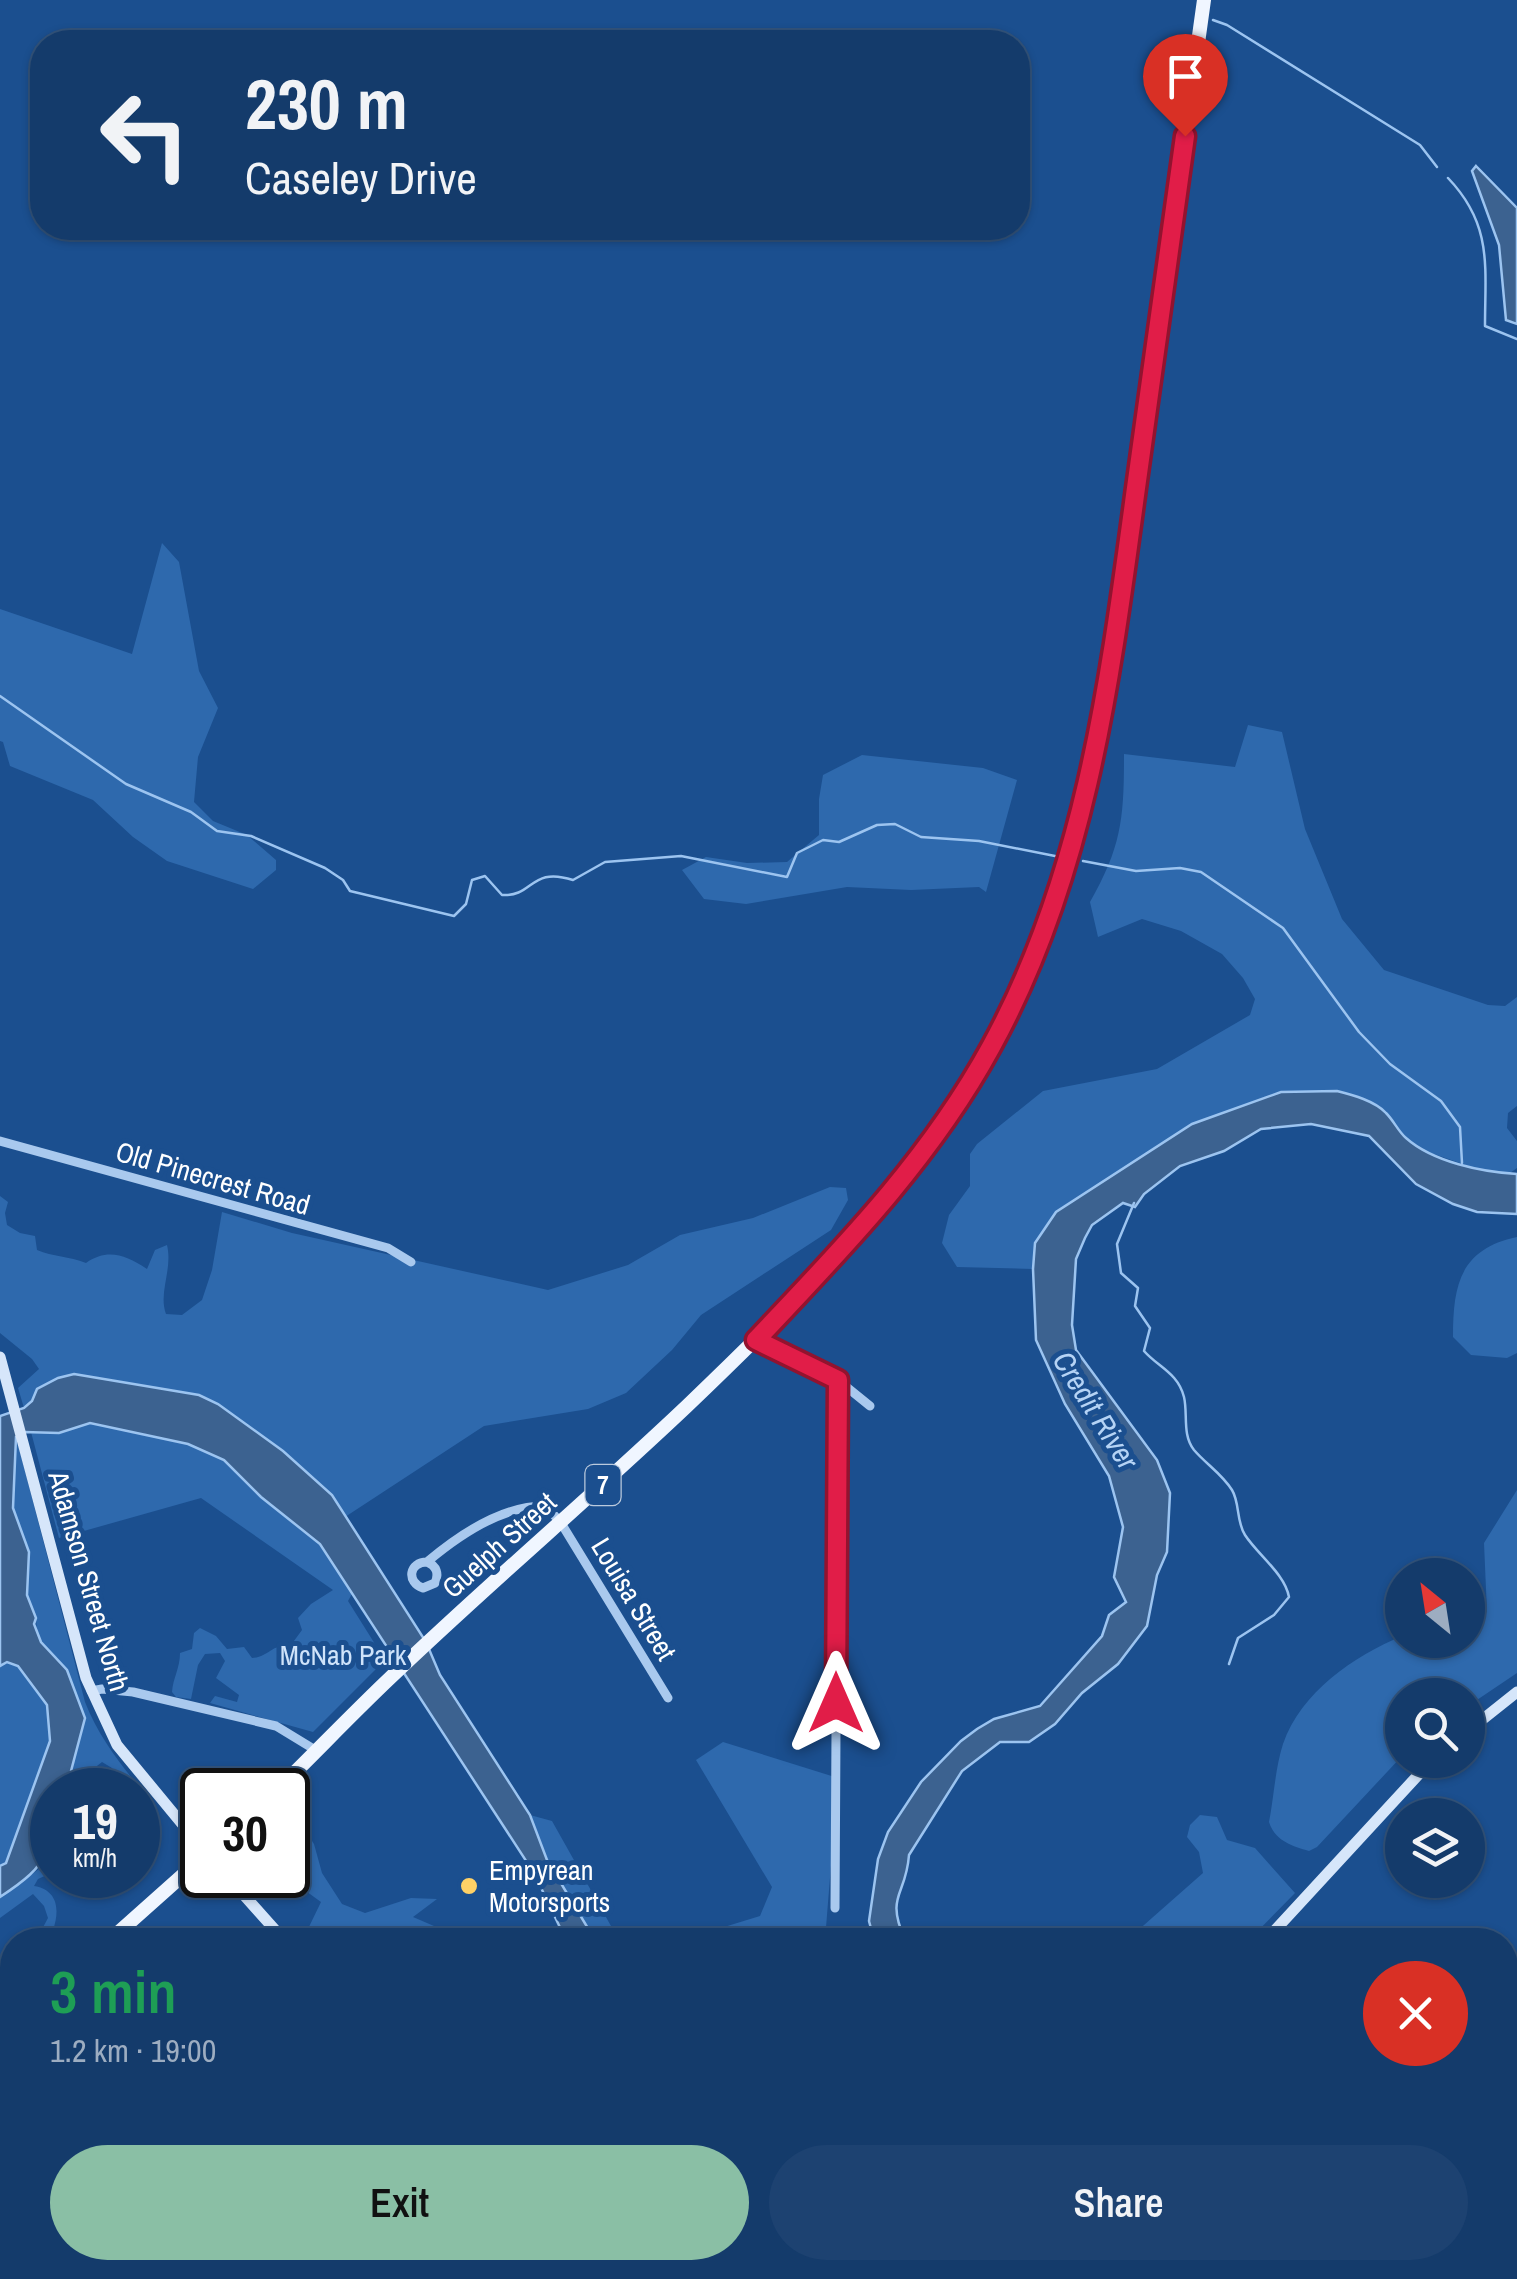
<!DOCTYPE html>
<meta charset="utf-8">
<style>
:root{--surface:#143b6b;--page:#1d4271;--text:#f1f3f6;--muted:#9dadc1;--line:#33557e;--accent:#8abfa5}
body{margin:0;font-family:"Archivo Narrow",sans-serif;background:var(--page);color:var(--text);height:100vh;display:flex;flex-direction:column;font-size:38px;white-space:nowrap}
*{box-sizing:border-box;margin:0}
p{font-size:32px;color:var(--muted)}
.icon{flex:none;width:55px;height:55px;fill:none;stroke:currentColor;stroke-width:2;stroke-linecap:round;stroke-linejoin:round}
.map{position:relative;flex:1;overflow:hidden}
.panel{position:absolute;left:0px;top:1928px;width:1518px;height:352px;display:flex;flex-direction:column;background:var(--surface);border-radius:40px 40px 0 0;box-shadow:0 2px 8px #0004,0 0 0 2px var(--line)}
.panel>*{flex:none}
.top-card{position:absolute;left:30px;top:30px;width:1000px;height:210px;border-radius:40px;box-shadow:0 2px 8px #0004,0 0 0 2px var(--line);background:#143b6b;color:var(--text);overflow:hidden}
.needle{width:65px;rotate:330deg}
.tools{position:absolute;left:1385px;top:1558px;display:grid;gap:20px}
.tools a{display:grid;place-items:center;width:100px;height:100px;border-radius:50%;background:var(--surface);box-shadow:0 2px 8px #0004,0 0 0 2px var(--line);font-size:50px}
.speed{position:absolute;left:30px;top:1768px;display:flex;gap:20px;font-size:50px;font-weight:700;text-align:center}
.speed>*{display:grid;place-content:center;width:130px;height:130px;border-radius:50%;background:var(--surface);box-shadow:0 2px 8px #0004,0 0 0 2px var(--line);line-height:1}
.speed small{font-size:25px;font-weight:400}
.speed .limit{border:5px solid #111;border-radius:15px;background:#fff;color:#111}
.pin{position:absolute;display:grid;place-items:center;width:85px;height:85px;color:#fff;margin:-102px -42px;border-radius:50% 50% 50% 0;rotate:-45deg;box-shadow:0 0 10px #0007}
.pin .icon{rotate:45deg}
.me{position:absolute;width:110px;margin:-55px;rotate:0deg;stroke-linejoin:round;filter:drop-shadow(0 0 8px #0008)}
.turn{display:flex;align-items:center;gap:35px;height:210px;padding:0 50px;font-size:45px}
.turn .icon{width:130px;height:130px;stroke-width:2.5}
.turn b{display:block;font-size:70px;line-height:85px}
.round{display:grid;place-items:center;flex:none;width:105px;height:105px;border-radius:52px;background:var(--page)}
.overview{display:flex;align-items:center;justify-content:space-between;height:170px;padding:0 50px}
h1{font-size:60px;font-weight:600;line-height:75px;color:#1e9e55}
.primary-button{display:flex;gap:20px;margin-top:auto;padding:20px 50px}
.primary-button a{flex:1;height:115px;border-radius:60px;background:var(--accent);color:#111;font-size:40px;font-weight:600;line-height:115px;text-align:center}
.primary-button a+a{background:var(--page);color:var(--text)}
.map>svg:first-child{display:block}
</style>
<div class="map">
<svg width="1517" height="2279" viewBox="0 0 1517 2279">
<rect width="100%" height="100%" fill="#1b4f8f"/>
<path fill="#2e69ad" d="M162 543 179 562 199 671 218 708 198 757 194 802 213 821 247 835 276 860V870L253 889 167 861 133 837 93 800 10 766 3 742 0 741V609L132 654Z
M1248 725 1282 732 1305 829 1342 919 1384 970 1488 1005 1505 1006 1517 997V1106L1508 1113 1507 1128 1517 1141V1168L1510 1173 1486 1172 1425 1151 1405 1137 1384 1110 1354 1095 1337 1091 1281 1092 1035 1243 1033 1269 957 1267 942 1243 949 1215 970 1186V1154L977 1144 1043 1091 1157 1069 1250 1015 1255 999 1243 978 1222 954 1181 931 1142 919 1098 937 1090 902C1122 846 1124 817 1124 754L1235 767Z
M862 755 983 768 1017 780 986 892 979 887 911 890 847 887 746 904 704 899 682 870 706 857 747 863 787 862 819 835V799L823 775Z
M830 1187 846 1188 848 1200 831 1230 701 1315 672 1350 626 1393 588 1409 484 1426 345 1517 332 1495 283 1451 251 1431 74 1374 24 1408 18 1388 39 1369 32 1359 0 1333V1196L8 1202 5 1213 7 1225 20 1233 35 1236 37 1250C53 1257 69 1256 86 1263 108 1248 125 1255 147 1269L155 1250 167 1245C173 1270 158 1292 166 1314L182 1315 202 1300 212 1270 222 1212 292 1233 548 1290 628 1265 680 1235 753 1218Z
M1517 1237V1353L1507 1358 1471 1355 1453 1337C1453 1285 1460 1249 1517 1237Z
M90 1423 188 1444 224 1461 261 1497 320 1544 353 1592 348 1601 385 1660 313 1732 210 1703 215 1696 237 1702 239 1695 216 1678 225 1661 220 1653 205 1654 198 1665 191 1699 176 1697 172 1692C173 1678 180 1668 180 1653L192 1649 194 1633 200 1628 216 1636 227 1649 244 1647 252 1658C269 1657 271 1644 291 1645L302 1630 298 1618 311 1604 333 1590 201 1498 59 1538 31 1432 59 1433Z
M16 1436 85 1702C98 1735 117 1760 140 1788L136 1790H104L115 1774 112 1768 102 1762 88 1773 81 1790H66L85 1718 67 1670 37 1636 36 1618 27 1595 29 1552 13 1508Z
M1517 1490V1673L1468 1706V1695H1402V1756L1317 1847 1309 1851C1292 1846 1275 1841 1269 1822 1274 1797 1275 1769 1283 1744 1301 1692 1354 1656 1402 1636V1640H1468V1621L1487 1612 1484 1543Z
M7 1662 18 1666 47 1705 50 1741 5 1863 0 1866V1666Z
M723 1742 838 1778 825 1940H595L547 1860 530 1815 552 1821 611 1926 698 1935 760 1916 772 1887 696 1760Z
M1200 1815 1217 1817 1227 1840 1255 1848 1295 1893 1249 1940H1127L1203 1873 1199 1852 1187 1837 1190 1825Z
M301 1824 314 1844 322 1873 342 1904 365 1913 411 1898 437 1899 413 1917 441 1929 439 1940C405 1940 373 1944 344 1927L326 1940H315L306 1933 321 1902 303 1889 292 1869 288 1868V1832Z
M45 1858 51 1863 49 1874 38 1879 34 1886C58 1890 60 1910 53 1930L60 1940H48L41 1931 48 1918 44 1906 33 1894 0 1918V1897L39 1869Z
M12 2123V2268H59V2279H0V2135Z
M576 2268H842L840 2279H605L597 2274V2279H587Z"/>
<path fill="#3c6290" stroke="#9cc4f0" stroke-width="2.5" d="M1476 166 1517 208V324L1506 320 1499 245 1472 171Z
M1337 1091C1353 1095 1375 1101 1386 1113 1394 1121 1398 1131 1406 1138 1433 1162 1482 1172 1517 1174V1214L1477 1212 1453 1204 1416 1184 1369 1136 1311 1124 1261 1129 1224 1151 1180 1166 1144 1194 1135 1207 1123 1203 1092 1225 1085 1238 1076 1259 1072 1325 1076 1350 1157 1460 1170 1493 1167 1552 1157 1575 1147 1626 1118 1664 1082 1693 1055 1724 1029 1742H1000L962 1771 909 1855C906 1897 885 1894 905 1940H874L869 1921 878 1859 888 1832 921 1782 961 1741 977 1729 994 1719 1040 1706 1102 1636 1109 1615 1126 1602 1114 1577 1123 1527 1109 1476 1065 1404 1036 1340 1033 1269 1035 1243 1056 1212 1192 1124 1281 1092Z
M74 1374 199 1395 218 1404 283 1451 332 1495 426 1642 440 1675 530 1815 547 1860 595 1940H566L534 1873 320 1544 261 1497 224 1460 188 1444 90 1423 59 1433 24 1432 16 1437 13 1508 29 1552 27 1595 36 1618 34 1624 41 1642 67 1670 85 1718 66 1790H52C52 1851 52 1863 0 1897V1866L6 1863 50 1741 47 1705 18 1666 7 1662 0 1666V1416L24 1408 32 1401 37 1389 58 1378Z"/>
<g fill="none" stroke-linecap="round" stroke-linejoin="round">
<path stroke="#9cc4f0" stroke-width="2.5" d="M1213 20 1227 25 1420 145 1437 167
M1448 178C1493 225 1485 267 1485 326L1517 339
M0 696 126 784 191 812 217 831 251 836 325 868 343 880 350 891 454 916 466 904 472 880 485 876 502 895C534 897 530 866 573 880L605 862 681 856 787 877 797 853 823 840 839 842 877 825 895 824 921 837 979 841 1055 856
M1083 861 1136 871 1180 868 1201 872 1283 928 1359 1032 1390 1064 1441 1101 1460 1127 1462 1163
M1134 1203 1117 1244 1121 1273 1138 1288 1135 1306 1150 1328 1144 1351C1158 1367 1178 1373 1184 1397 1188 1414 1182 1435 1194 1450 1206 1464 1222 1474 1232 1490 1240 1503 1236 1521 1245 1535 1258 1555 1285 1574 1289 1597L1274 1615 1238 1638 1229 1664"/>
<path stroke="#a9c9ee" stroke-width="9" d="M0 1141 388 1248 411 1262
M756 1340 833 1376 870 1406
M427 1562C437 1566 439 1574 435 1583L423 1588C406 1582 409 1562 427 1562 459 1535 503 1505 546 1506L561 1523 668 1698
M91 1691 102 1689 133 1692 276 1726 317 1751
M835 1908 838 1380"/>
<path stroke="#d6e6fa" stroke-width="11" d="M0 1357 86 1678 117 1745 202 1848
M1468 1731 1517 1692
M226 1875 284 1940
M1266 1940 1432 1760
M558 2268 570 2279
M1032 2279 1038 2268"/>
<path stroke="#f0f6ff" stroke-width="14" d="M277 1790C315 1753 352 1714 390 1678 487 1585 590 1498 687 1406 784 1313 880 1219 955 1107 1085 912 1110 678 1141 451 1162 301 1183 150 1204 0
M110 1940 202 1858
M0 2038 12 2027"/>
</g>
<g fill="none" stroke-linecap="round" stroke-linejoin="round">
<defs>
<path id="route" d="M836 1703 838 1380 756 1340C843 1248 930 1159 991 1047 1086 874 1110 680 1136 488 1152 371 1169 254 1185 136"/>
</defs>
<use href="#route" stroke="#92132f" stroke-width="25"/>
<use href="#route" stroke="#e11d48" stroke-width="18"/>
</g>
<circle fill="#ffd166" stroke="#1b4f8f" stroke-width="4" cx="469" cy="1886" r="10"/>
<g text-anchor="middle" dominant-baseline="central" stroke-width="10" stroke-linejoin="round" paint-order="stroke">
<rect fill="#1b4f8f" stroke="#bbcadd" stroke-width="2.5" x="585.5" y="1465" width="35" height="40" rx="8"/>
<g font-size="25" font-weight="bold" fill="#fff">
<text x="603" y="1485">7</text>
</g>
<g font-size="28" fill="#fff" stroke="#1b4f8f">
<text transform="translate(213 1178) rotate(16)">Old Pinecrest Road</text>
<text transform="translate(499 1545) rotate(-42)">Guelph Street</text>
<text transform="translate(89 1581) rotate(74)">Adamson Street North</text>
<text transform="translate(634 1599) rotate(59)">Louisa Street</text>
</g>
<g font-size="28" fill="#cfe3fa" stroke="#1b4f8f">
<text x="343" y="1655">McNab Park</text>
</g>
<g font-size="28" fill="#fff" stroke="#1b4f8f" text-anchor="start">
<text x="489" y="1870">Empyrean<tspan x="489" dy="32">Motorsports</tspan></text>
</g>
<g font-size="30" font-style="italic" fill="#b5d3f5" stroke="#1b4f8f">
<text transform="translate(1096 1410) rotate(58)">Credit River</text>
</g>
</g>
</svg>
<div class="tools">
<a><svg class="needle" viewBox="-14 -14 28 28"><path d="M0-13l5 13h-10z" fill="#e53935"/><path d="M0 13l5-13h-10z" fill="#9dadc1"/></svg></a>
<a><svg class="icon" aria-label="search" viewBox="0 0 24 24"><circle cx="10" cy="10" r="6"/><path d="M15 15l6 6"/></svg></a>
<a><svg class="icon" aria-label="layers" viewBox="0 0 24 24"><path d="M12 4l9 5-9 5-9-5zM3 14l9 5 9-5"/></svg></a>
</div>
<div class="speed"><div>19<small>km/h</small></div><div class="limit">30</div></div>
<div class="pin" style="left:1185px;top:136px;background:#d93025"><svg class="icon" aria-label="arrive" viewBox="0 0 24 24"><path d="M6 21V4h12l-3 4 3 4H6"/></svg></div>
<svg class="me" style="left:836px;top:1703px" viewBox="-20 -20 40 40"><path d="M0-17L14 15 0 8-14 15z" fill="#e11d48" stroke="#fff" stroke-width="4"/></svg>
<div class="top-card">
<div class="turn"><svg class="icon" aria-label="left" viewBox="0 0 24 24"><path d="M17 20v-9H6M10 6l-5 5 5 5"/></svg><div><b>230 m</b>Caseley Drive</div></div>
</div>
<section class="panel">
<div class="overview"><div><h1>3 min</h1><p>1.2 km · 19:00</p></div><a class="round" style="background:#d93025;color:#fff"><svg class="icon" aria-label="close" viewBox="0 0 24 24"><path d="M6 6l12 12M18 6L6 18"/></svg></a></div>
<div class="primary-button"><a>Exit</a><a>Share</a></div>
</section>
</div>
